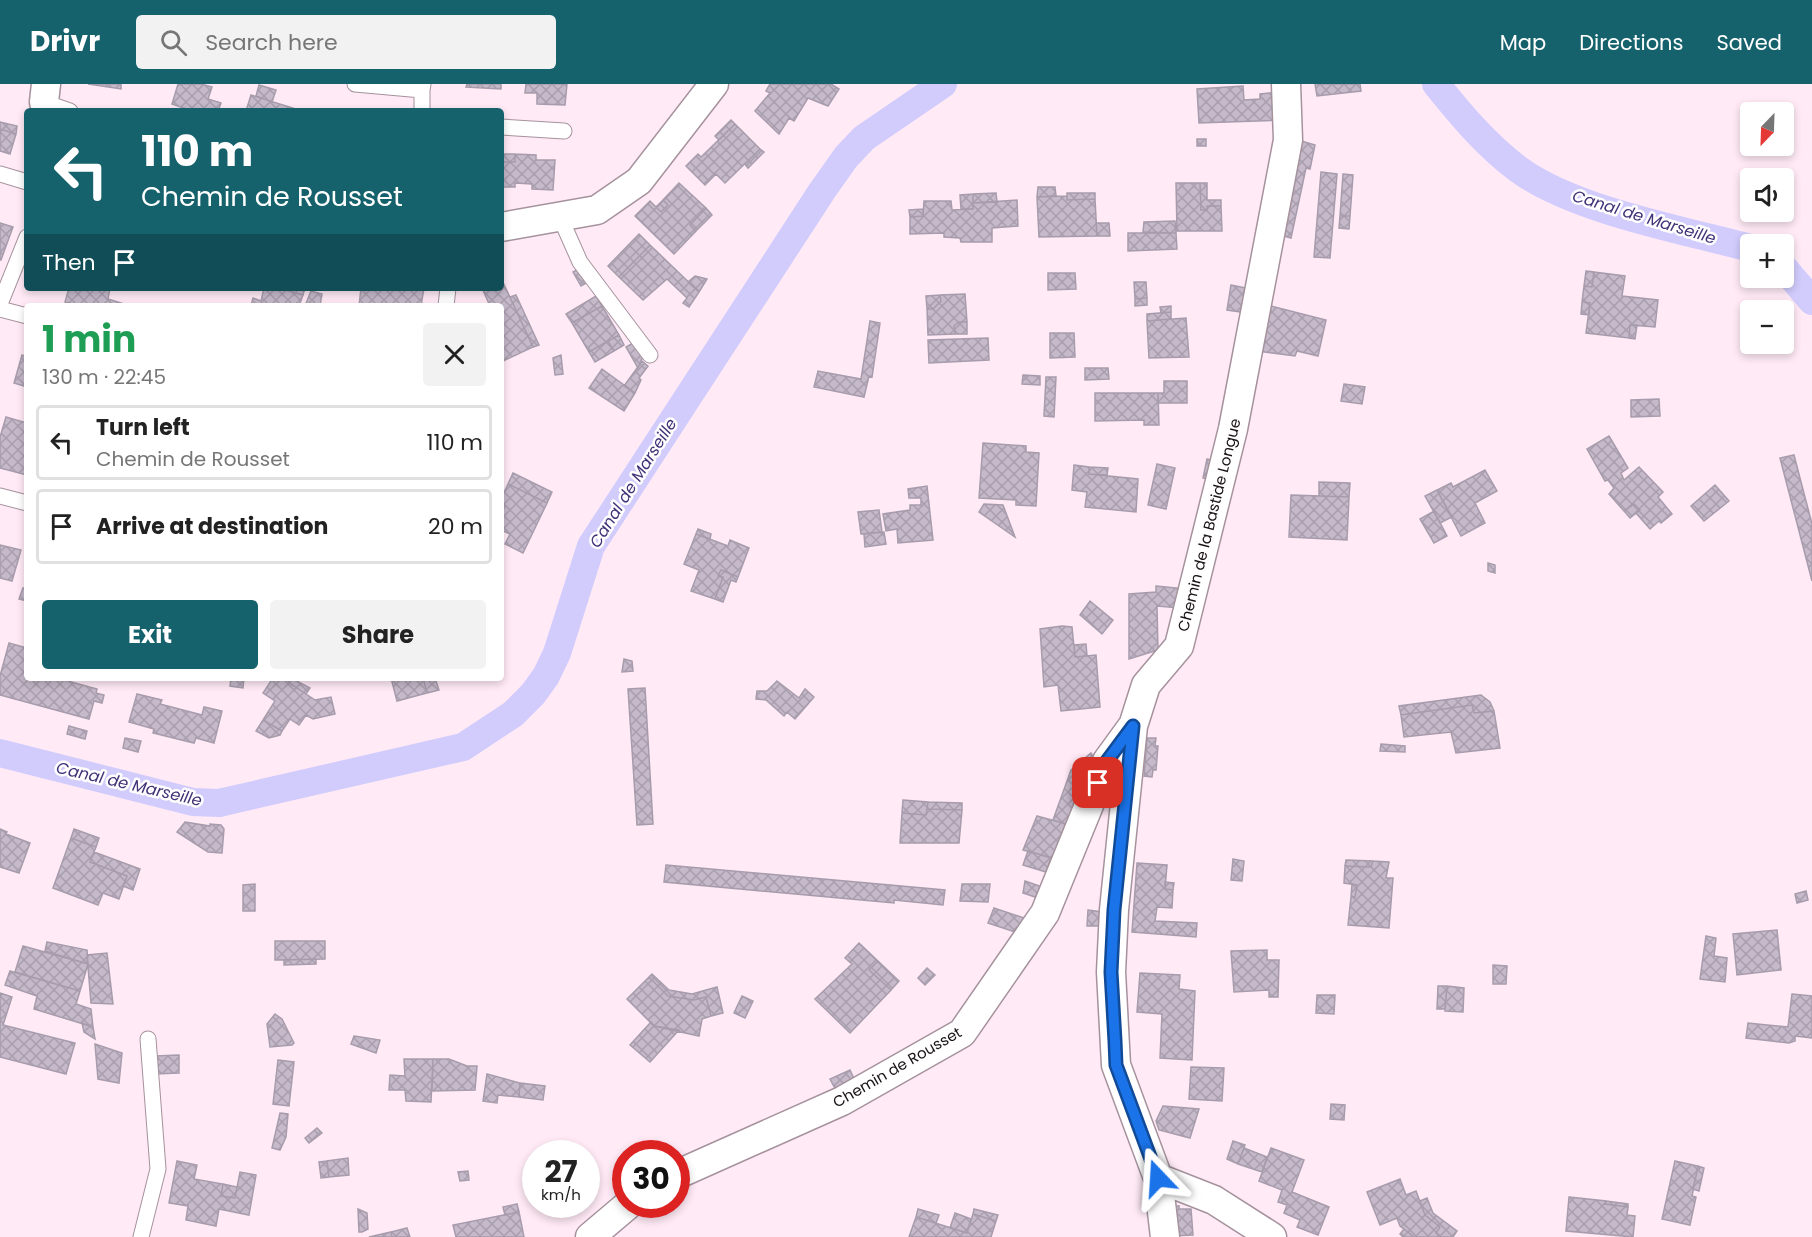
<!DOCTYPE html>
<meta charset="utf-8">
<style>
:root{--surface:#fff;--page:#f2f2f2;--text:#222;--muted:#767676;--line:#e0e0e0;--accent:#15616c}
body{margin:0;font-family:Poppins,sans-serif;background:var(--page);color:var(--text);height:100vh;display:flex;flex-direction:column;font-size:22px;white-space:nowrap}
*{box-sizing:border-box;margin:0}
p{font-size:20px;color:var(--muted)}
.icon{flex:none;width:33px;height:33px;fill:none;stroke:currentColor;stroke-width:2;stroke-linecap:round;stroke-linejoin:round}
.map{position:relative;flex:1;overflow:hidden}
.side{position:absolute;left:24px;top:219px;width:480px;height:378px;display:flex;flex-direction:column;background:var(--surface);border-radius:6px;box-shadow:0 3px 9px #0003}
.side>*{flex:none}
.top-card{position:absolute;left:24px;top:24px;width:480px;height:183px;border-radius:6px;box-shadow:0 3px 9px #0003;background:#15616c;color:#fff;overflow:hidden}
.needle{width:39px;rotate:203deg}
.controls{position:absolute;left:1740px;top:18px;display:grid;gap:12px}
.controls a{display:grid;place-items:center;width:54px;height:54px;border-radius:6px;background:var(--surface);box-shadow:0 3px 9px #0003;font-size:30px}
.speed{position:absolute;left:522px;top:1056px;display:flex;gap:12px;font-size:30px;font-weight:700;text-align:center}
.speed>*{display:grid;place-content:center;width:78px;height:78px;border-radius:50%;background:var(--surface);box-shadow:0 3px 9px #0003;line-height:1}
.speed small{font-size:15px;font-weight:400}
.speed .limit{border:9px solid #d22;background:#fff;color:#111}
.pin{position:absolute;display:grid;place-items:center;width:51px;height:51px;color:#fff;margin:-26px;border-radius:12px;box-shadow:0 3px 9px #0006}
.me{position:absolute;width:66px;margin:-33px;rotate:340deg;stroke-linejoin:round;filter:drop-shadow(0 0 4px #0008)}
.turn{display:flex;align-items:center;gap:21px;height:126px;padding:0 18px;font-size:27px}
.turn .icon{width:78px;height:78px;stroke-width:2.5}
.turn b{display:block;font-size:42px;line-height:51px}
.then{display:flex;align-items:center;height:57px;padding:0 18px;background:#0003;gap:12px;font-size:22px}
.round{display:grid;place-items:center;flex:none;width:63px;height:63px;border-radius:6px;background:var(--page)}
.overview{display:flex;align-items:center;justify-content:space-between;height:102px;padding:0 18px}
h1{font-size:36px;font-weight:700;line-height:45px;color:#1e9e55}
.cta{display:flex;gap:12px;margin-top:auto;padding:12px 18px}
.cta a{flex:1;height:69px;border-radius:6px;background:var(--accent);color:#fff;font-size:24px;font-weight:700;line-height:69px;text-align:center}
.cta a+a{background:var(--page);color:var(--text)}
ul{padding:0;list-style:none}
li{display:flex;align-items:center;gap:18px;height:75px;margin:0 12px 9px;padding:0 6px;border:3px solid var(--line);border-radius:6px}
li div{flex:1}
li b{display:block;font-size:22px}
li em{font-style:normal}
header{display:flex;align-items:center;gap:36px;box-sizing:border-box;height:84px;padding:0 30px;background:var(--accent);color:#fff}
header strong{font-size:28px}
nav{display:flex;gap:33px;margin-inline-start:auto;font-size:21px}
.search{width:420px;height:54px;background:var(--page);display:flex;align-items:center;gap:15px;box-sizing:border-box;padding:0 21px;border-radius:6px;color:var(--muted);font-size:22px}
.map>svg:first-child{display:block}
</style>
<header>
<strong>Drivr</strong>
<div class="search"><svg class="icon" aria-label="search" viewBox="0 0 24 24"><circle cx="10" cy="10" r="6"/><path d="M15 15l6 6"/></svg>Search here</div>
<nav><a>Map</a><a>Directions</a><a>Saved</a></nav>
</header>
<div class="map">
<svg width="1812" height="1153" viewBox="0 0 1812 1153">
<defs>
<pattern id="building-cross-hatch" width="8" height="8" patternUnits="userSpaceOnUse" patternTransform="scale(1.5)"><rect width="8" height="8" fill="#c5b9ca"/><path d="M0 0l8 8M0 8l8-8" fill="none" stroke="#a99ead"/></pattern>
</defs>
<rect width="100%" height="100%" fill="#ffeaf6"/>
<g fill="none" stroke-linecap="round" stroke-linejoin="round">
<path stroke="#d1ccfc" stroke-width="28" d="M1436 0C1461 31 1486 61 1518 85 1573 126 1683 146 1750 164
M1784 184 1812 217
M0 669 193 718 219 719 463 663 513 630 533 610 546 592 557 569 591 462 822 107 846 73 864 54 943 0"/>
</g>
<path fill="url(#building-cross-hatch)" stroke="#a79cac" stroke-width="1.5" d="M88 0H121V5Z
M178 0H201L212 3 208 15 221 19 218 27H192L172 20Z
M467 0H501V5L466 3Z
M526 0H567L565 21 537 20V9H525Z
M770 0H831L839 5 828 22 808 14 794 37 789 34 779 50 755 27 770 9 766 7Z
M1315 0H1360L1361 7 1317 12Z
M259 1 276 6 272 18 256 12Z
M1243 2 1244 16 1260 15V10L1280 8 1283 36 1199 39 1197 5Z
M251 11 296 25V27H246Z
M731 36 735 40 719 56 715 52Z
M0 38 17 42 16 50 0 45Z
M735 40 760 65 725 99 716 90 705 101 686 82 698 70 701 73Z
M0 45 16 50 10 70 0 67Z
M1197 55H1206V62H1197Z
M1298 56 1315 61 1310 85 1306 84 1291 154 1280 151Z
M760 65 764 68 748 84 745 80Z
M502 70H515V78H503Z
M515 70 536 71V76H555L553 106 532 105V100L515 99V103H502L503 78H515Z
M1321 88 1337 90 1330 174 1314 173Z
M1343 90 1353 91 1350 132H1340Z
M679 99 706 124 690 141 696 147 674 170 635 132 650 117 661 128 668 121 663 116Z
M1176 99H1200L1201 126H1207V122H1221L1222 147H1177Z
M1200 99H1207V116H1221V122H1207V126H1201Z
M1038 103H1055L1056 112 1037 113Z
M996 109 997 118 973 119V110Z
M1067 109H1095V115L1067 116Z
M973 110V125H961L960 111Z
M1067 112V116L1095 115 1097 152 1039 153 1037 113Z
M663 116 668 121 661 128 656 123Z
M1017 116 1018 142 992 144V158H961L960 154 944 153V149L910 150V133L923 132 924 117H951L952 126 973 125V119Z
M706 124 712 131 696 147 690 141Z
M923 125V132L910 133 909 126Z
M1340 132H1350L1349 145 1339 144Z
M1175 137 1176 149 1143 148 1144 138Z
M0 139 13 143 1 176H0Z
M1096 139H1109L1110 152H1097Z
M1128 149H1176L1177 165 1128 167Z
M639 150 650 161 619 193 608 182Z
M650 161 699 208 689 223 683 219 687 214 667 195 643 216 619 193Z
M580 184 588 198 581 202 573 188Z
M1586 187 1594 188 1592 203 1584 202Z
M1594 188 1625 192 1622 212 1658 216 1655 243 1630 241 1629 254 1586 249 1590 219 1582 218 1584 202 1592 203Z
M1048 189H1075L1076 205 1048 206Z
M695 192 707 195 699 208 688 198Z
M501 194 533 263 501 278V222H490L482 204H501Z
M1134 198H1146L1147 214 1135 215Z
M1231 201 1251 205 1247 229 1227 226Z
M69 204H110L108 215 124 220 123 222H80L65 218Z
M264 204H278L303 211 299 222H251L253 214 261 217Z
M278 204H305L303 211Z
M361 204H424L421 222H359Z
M311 207 322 210 320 222H305Z
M965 210 967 238H959L954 242 955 250 928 251 927 225H933L941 217 940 211Z
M516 211 539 261 533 263 510 213Z
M940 211 941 217 933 225H927L926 212Z
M596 212 602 222 572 239 566 230Z
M1147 214V221L1135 222V215Z
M1582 218 1590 219 1589 231 1581 230Z
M1267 221 1326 236 1318 272 1297 267 1295 272 1258 267Z
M602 222 619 251 589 268 572 239Z
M1171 222V228L1161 229 1160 223Z
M1171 228V235L1147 237V230Z
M1186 234 1189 273 1149 274 1147 237Z
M870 237 880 239 872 293 869 292 864 313 814 303 818 287 861 295Z
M959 238H967V250H955L954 242Z
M1630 241H1637L1635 255 1629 254Z
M1050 249H1074L1075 273 1050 274Z
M619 251 624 261 614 267 608 257Z
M988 254 989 276 929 279 928 256Z
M608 257 614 267 595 278 589 268Z
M633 259 643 272 638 284 626 263Z
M22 271 27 273V303L14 299Z
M561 271 563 290 555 291 553 274Z
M642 277 648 282 639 294 641 296 635 309 624 302Z
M1085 284H1108L1109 295 1085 296Z
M602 285 635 309 624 327 589 304Z
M1023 291 1040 292V301L1022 300Z
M1046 293H1056L1054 333 1044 332Z
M1164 297H1187V319H1158V309H1164Z
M1344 300 1365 303 1362 320 1341 317Z
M1095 309H1158L1159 341H1144V336L1095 337Z
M1659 315 1660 332 1631 333V316Z
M6 333 27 339V391L0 384V353Z
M1609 352 1628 384 1621 389 1624 396 1639 383 1663 408 1658 413 1672 430 1661 439 1659 437 1650 445 1636 429 1640 426 1634 420 1624 427 1609 410 1614 404 1608 396 1605 397 1587 365Z
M983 359 1026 362V368L1039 369 1036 422 1016 421V416L979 414Z
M1794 371 1812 440V497L1780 374Z
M1207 375 1216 377 1212 396 1203 394Z
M1157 380 1175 384 1166 425 1148 421Z
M1074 381 1089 383V390L1138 395 1136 428 1085 423 1087 408 1072 406Z
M1089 383 1108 384 1107 391 1089 390Z
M1485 386 1497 407 1475 419 1485 439 1461 452 1437 406 1451 399 1453 403Z
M513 389 552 408 547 419 508 400Z
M1319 398 1350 399 1349 413 1319 412Z
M508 400 547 419 523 469 505 460 510 450 501 446V430L505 422 501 421V415Z
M1715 401 1729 417 1704 437 1691 422Z
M927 402 933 456 898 459 897 445 886 447 883 430 910 426V421H921V414H909L908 405Z
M1437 406 1452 433 1440 439 1425 412Z
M1291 411 1349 413 1347 456 1289 453Z
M984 420 1003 421 1015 453 979 428Z
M1634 420 1640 426 1630 434 1624 427Z
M879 426 882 448 861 450 858 428Z
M1434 427 1447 452 1434 459 1420 435Z
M698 445 711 450 710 455 696 450Z
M884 448 886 460 865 463 864 450Z
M696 450 728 462 730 456 749 464 738 493 721 486 718 492 723 493 715 515 691 507 699 486 684 480Z
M0 461 21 466 12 497 0 494Z
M1488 479 1495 481V489L1488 487Z
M721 486 738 493 736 498 731 496 723 518 715 515 723 493 718 492Z
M1156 502 1185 505 1180 524 1157 522 1158 566 1129 575V510L1156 508Z
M23 504 27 505V517L19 515Z
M1090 517 1113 536 1102 550 1080 531Z
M1062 542 1072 543 1075 573 1096 571 1100 623 1061 627 1058 601 1044 603 1040 545Z
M9 559 27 564V594H57L97 605 96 609 104 611 102 619 94 617 89 635 0 611V592Z
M1086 560 1087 572 1075 573 1074 561Z
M624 575 632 577 633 587 622 588Z
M231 594H244L243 604 230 602Z
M273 594H291L288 598 315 616 331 613 335 630 313 635 306 631 299 641 290 635 282 647 263 636 275 617 263 609Z
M291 594 310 604 306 610 288 598Z
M391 594H423L427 609 397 617Z
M423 594H435L439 606 427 609Z
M777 597 799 614 805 605 814 613 795 635 787 628 784 632 766 616 756 615 757 607H767Z
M645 604 653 740 637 741 628 605Z
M137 610 162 616 160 620 202 631 204 623 222 627 214 659 196 654 194 659 153 649 154 645 129 638Z
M1481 611 1490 618 1494 627 1474 629 1472 621 1401 631 1399 622Z
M1472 621 1474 629 1494 627 1500 664 1456 669 1451 648 1404 653 1401 631Z
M263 636 282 647 280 651 269 654 256 647Z
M69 642 87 647 85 655 67 650Z
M125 654 141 657 138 668 123 664Z
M1147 654H1156L1155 662H1158L1156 686H1153L1152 693 1144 692Z
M1381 660 1405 662V668L1380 667Z
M1091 669 1095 676 1070 741 1053 736 1071 686Z
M903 716 928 718 926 731 902 729Z
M928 718 962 719V726L927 725Z
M927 725 962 726 959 759H900L902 729 926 731Z
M1037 732 1070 741 1057 775 1023 766Z
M185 738 210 742V740L221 741 224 745 222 769 208 768 177 748Z
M0 745 7 748 6 750 30 759 19 789 0 783Z
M74 745 99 754 96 763 71 754Z
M71 754 96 763 90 778 127 792 119 815 103 809 98 821 53 804Z
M1028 767 1051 774 1046 788 1023 781Z
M94 768 140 785 133 806 123 802 127 792 90 778Z
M1233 775 1244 777 1242 797 1231 796Z
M1346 776 1373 777 1371 783 1345 782Z
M1373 777 1389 778 1386 794H1393L1389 844 1348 841 1351 813H1355L1357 801 1344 799 1345 782 1371 783Z
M1137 779 1167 781 1165 805 1173 806 1172 824 1157 823 1155 837 1197 839 1196 853 1132 848Z
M666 781 945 806 943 821 894 816V819L664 798Z
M1025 797 1045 804 1041 815 1023 809Z
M1165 798 1174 799 1173 806 1165 805Z
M255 800V827H243V801Z
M962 800H990L988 818 960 817Z
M1352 800 1357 801 1355 813H1351Z
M1806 807 1808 816 1797 819 1795 810Z
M994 824 1030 836 1021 850 988 839Z
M1088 826 1102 828 1101 842H1087Z
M1777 846 1781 886 1737 891 1733 850Z
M1706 852 1716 854 1714 872 1727 874 1725 898 1700 895Z
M275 857H325V875L275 876Z
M47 858 87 866 88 880 45 867Z
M859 859 878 877 869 886 891 906 850 949 815 915 852 880 845 874Z
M23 862 88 880 80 907 15 888Z
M1267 866V876H1279L1278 913H1269V906L1234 908 1231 867Z
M107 869 113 920 91 919 87 871Z
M316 875V880L284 881V876Z
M878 877 899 897 891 906 869 886Z
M1493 881 1507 882 1506 900H1493Z
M927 884 935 891 925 901 918 894Z
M10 887 80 907 76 920 91 925 93 943 34 925 37 912 5 901Z
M1140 889 1180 891 1179 905 1195 907 1192 976 1160 974 1162 930 1137 928Z
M652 890 669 906 692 910 717 903 723 929 711 932 706 913 694 916 668 912 649 893Z
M649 893 668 912 694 916 706 913 711 932 702 935 699 952 654 942 627 915Z
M1438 902H1447L1445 925H1437Z
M1447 902 1464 904 1463 928 1445 927Z
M0 909 12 913 3 941 75 959 66 990 0 973Z
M1792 910 1812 912V954L1795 952V957L1789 959 1746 954 1748 939 1788 943Z
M1317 911H1335L1334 930 1316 929Z
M742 912 753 917 745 934 734 929Z
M275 930 282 935 294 959 292 961 270 963 267 940Z
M651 938 654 942 679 946 650 978 630 961Z
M82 939 93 943 95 955 84 948Z
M354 952 380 956 376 969 351 960Z
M95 960 122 969 119 999 98 995Z
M179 971V989L155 990V972Z
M404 975H433L431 1018 406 1017 405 1006H389L390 991 405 992Z
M433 975H449L467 982H477L475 1006 432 1007Z
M278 976 294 978 289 1022 273 1020Z
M1191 983 1224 984 1222 1017 1189 1015Z
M850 986 856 999 837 1008 830 995Z
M487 990 520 999 519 1013 498 1011 497 1019 483 1017Z
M520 999 545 1002 543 1016 519 1013Z
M1331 1020 1345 1021 1344 1036 1330 1035Z
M1163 1022 1199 1025 1190 1054 1159 1046 1156 1037Z
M280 1029 288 1030 286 1053 280 1066 272 1064Z
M317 1044 322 1049 309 1059 305 1054Z
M1233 1057 1245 1061 1238 1080 1227 1075Z
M1244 1064 1267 1073 1262 1088 1238 1080Z
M1271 1064 1304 1076 1292 1108 1329 1123 1318 1151 1297 1143 1300 1136 1284 1129 1287 1121 1278 1118 1282 1106 1259 1097Z
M348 1074 349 1091 329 1093 327 1077Z
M177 1077 197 1081 194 1095 223 1100 221 1112 235 1114 240 1088 256 1091 249 1131 219 1125 216 1142 186 1136 188 1122 169 1119Z
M327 1077 329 1093 321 1094 319 1078Z
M1675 1077 1698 1082 1692 1112 1696 1113 1690 1141 1662 1135Z
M1698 1082 1704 1084 1699 1107 1693 1105Z
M468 1087 469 1096 460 1097 458 1088Z
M1400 1095 1406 1111 1416 1107 1425 1131 1440 1143 1436 1149 1440 1153H1414L1400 1142 1397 1134 1380 1141 1367 1108Z
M223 1100 237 1103 235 1114 221 1112Z
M1569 1113 1606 1117 1605 1120 1628 1123 1627 1131 1635 1132 1633 1153 1566 1147Z
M1427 1114 1433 1129 1457 1147 1453 1153H1440L1436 1149 1440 1143 1425 1131 1420 1117Z
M1606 1117 1628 1120V1123L1605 1120Z
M517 1120 519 1128 505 1131 503 1123Z
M1179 1122V1125H1191L1193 1151 1170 1152 1173 1123Z
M358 1125 367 1129 368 1145 362 1148H359Z
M918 1125 939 1131 936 1139 916 1133Z
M974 1125 998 1131 996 1137 973 1130Z
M519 1128 524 1153H456L453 1141Z
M955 1129 971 1135 967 1149 950 1144Z
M973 1130 996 1137 991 1153H909L916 1133 967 1149Z
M407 1144 410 1153H392L391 1148Z
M1404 1145 1414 1153H1403L1400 1150Z
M391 1148 392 1153H369Z"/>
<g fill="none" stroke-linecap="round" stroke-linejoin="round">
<defs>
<path id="service" d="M355 0 422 6 423 0
M44 24V18L70 27
M422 27V6
M501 43 564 47
M0 90 27 98
M560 133 580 178 650 271
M0 220 27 153
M446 222 448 204
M0 225 27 232
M0 412 27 419
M141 1153 158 1085 148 955"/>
<path id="minor" d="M44 18 46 0
M501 143 597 126 639 97 714 0
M676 1091 842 1017 962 949 1045 829 1107 677 1131 644
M1158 1094 1165 1153
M590 1153 629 1120
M1272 1153 1214 1116 1158 1094 1116 981 1111 888 1114 826 1133 642 1146 601 1179 562 1233 345 1288 56 1286 0"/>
</defs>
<use href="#service" stroke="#a5929d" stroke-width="17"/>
<use href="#minor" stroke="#a5929d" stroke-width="31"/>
<use href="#service" stroke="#fff" stroke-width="15"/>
<use href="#minor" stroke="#fff" stroke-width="28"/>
</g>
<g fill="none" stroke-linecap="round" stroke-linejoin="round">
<defs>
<path id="route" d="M1098 699 1107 677 1133 642 1114 826 1111 888 1115 957 1116 981 1158 1094"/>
</defs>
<use href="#route" stroke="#114b97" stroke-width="15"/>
<use href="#route" stroke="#1a73e8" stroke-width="10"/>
</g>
<g text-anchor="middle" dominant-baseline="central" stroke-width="5" stroke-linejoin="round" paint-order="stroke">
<g font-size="15" fill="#191216" stroke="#fefefe">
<text transform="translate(1209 441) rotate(-76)">Chemin de la Bastide Longue</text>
<text transform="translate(897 983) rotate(-30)">Chemin de Rousset</text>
</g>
<g font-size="16" font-style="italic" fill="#413277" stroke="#fefefe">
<text transform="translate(1644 133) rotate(17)">Canal de Marseille</text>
<text transform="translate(633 399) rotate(-58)">Canal de Marseille</text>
<text transform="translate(129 700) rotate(13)">Canal de Marseille</text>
</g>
</g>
</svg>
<div class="controls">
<a><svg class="needle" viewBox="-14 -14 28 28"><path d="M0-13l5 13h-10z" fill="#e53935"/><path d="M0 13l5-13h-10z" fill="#767676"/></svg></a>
<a><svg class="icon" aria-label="sound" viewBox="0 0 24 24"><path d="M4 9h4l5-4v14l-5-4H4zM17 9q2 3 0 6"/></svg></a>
<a>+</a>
<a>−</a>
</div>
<div class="speed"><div>27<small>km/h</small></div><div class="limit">30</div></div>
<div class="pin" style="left:1098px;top:699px;background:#d93025"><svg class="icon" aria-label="arrive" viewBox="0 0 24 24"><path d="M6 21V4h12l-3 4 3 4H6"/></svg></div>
<svg class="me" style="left:1158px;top:1094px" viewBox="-20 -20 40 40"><path d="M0-17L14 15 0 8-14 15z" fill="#1a73e8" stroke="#fff" stroke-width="4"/></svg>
<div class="top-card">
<div class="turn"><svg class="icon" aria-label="left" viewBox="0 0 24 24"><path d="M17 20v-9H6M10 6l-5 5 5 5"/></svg><div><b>110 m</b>Chemin de Rousset</div></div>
<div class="then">Then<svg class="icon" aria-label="arrive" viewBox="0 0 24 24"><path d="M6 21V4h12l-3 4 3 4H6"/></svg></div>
</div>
<section class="side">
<div class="overview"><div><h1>1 min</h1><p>130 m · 22:45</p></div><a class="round"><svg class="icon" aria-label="close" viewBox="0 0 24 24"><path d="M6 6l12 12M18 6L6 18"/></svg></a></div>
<ul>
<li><svg class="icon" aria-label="left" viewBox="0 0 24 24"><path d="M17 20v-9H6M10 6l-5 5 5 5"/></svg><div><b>Turn left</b><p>Chemin de Rousset</p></div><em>110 m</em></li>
<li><svg class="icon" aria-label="arrive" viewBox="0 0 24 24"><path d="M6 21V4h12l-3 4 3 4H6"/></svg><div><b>Arrive at destination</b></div><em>20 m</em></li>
</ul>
<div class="cta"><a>Exit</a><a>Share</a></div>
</section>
</div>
